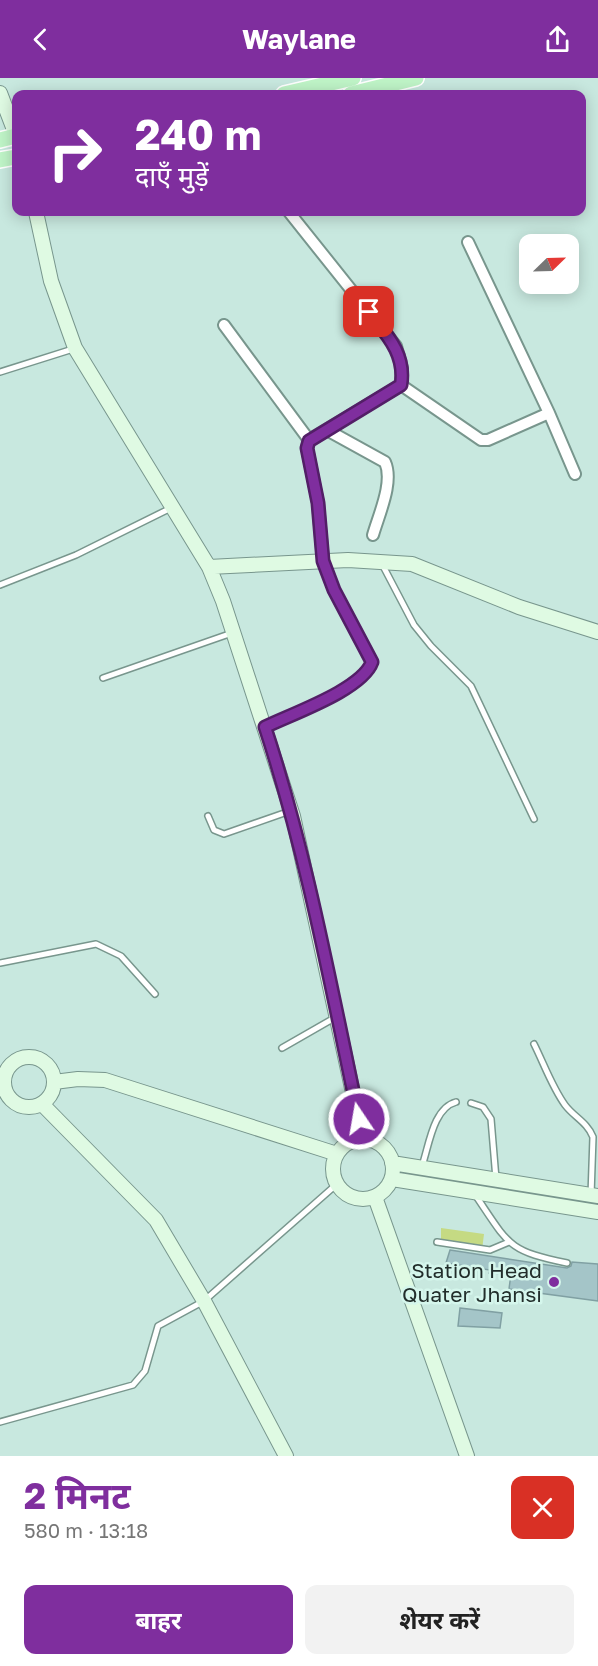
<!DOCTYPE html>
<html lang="hi">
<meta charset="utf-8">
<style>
:root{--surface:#fff;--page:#f2f2f2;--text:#222;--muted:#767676;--accent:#7f2e9e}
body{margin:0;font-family:"Golos Text","Noto Sans Devanagari",sans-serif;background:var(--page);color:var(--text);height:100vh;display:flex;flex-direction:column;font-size:22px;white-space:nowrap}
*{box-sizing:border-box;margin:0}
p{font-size:20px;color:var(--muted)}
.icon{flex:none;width:33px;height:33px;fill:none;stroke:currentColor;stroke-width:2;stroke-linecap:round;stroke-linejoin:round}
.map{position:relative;height:1378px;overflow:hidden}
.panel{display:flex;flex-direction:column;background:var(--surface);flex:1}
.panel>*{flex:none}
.banner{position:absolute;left:12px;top:12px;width:574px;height:126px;border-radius:12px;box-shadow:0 3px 15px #0003;background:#7f2e9e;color:#fff;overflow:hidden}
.needle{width:39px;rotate:67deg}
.tools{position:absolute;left:519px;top:156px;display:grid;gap:12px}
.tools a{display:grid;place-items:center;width:60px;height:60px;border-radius:12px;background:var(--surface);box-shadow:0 3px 15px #0003;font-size:30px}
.pin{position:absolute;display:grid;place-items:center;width:51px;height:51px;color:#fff;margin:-26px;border-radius:12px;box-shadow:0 3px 9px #0006}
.me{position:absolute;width:66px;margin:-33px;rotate:348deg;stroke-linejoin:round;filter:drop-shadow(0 0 4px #0008)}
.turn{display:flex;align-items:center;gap:21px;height:126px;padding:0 24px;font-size:27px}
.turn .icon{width:78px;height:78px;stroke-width:2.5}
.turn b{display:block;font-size:42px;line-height:51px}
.round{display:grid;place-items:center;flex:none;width:63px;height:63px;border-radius:12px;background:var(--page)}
.summary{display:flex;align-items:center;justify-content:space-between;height:102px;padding:0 24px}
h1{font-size:36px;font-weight:700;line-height:45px;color:var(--accent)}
.cta{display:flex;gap:12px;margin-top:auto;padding:12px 24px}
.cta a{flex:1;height:69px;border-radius:12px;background:var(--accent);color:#fff;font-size:24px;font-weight:700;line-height:69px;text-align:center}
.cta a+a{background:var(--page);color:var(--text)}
header{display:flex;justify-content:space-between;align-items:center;height:78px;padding:0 24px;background:var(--accent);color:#fff;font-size:27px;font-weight:700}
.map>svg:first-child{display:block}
</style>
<header><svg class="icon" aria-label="back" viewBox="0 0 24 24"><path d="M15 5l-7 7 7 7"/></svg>Waylane<svg class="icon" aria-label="share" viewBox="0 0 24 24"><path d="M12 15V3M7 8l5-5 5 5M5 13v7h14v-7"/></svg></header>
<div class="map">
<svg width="598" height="1378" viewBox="0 0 598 1378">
<rect width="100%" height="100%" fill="#c8e8df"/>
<path fill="#c5da83" d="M441 1150 484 1156 482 1172 441 1167Z"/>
<path fill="#a4c5c8" stroke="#80a0a3" stroke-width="1.5" d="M450 1172 567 1190 571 1188 572 1184 598 1186V1223L509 1211 511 1196 489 1195 490 1192 446 1185Z
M460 1230 502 1235 500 1250 458 1248Z"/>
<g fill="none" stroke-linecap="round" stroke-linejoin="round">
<defs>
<path id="lane" d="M0 294 73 271
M382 486 414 547 431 568 471 608 534 741
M0 507 76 477 171 430
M103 600 232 555
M266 649C292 636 362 612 372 584L334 512 324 485
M208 738 214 752 224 756 290 733
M0 885 96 866 121 878 155 916
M534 966C544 986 552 1009 565 1027 574 1039 587 1044 593 1059L591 1117
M282 970 336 939
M471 1025 483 1029 491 1041 496 1101
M422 1088C429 1068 433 1030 456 1024
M476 1118C509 1167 508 1173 567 1185
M437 1164 490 1172 509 1164
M0 1344 133 1307 145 1293 158 1248 204 1223 337 1106"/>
<path id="street" d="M289 134 396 268 402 290 401 307
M224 247 309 362
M549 335 575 396
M327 352 385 384C394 404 379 436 373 457
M323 483 318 425 307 370 309 362 401 307 481 362H488L549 335 468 164
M0 1013 5 1009"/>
<path id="secondary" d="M0 15 16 57
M36 134 51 203 75 270 209 489 223 523 293 738 363 1061
M209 489 348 482 412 486 519 529 598 554
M4 1004a25 25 0 1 1 50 0a25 25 0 1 1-50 0Z
M54 1004 78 1001 105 1002 337 1076
M42 1026 156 1142 204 1223 286 1378
M333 1091a30 30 0 1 1 60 0a30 30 0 1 1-60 0Z
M392 1085 598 1118
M392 1101 598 1134
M375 1119 467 1378"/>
<path id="primary" d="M284 16 353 0
M351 16 416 0
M0 62 16 58
M0 82 16 79"/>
</defs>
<use href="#lane" stroke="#78968d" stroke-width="8"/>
<use href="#street" stroke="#78968d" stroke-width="14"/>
<use href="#secondary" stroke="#78968d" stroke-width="16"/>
<use href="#primary" stroke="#fff" stroke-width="18"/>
<use href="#lane" stroke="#fff" stroke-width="5"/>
<use href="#street" stroke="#fff" stroke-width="10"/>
<use href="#secondary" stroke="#dffae3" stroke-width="14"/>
<use href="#primary" stroke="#bff4c7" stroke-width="15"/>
</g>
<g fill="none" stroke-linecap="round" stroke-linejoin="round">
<defs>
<path id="route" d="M359 1041C331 909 307 777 265 649 291 636 362 612 372 584L334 512 323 483 318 425 307 370 309 363 401 307C406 276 387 257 369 234"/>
</defs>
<use href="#route" stroke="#531e67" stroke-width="15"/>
<use href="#route" stroke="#7f2e9e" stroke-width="10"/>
</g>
<circle fill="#7f2e9e" stroke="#d5f6ec" stroke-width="2" cx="554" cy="1204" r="6"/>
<g text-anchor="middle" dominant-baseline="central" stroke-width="5" stroke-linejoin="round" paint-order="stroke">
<g font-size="21" fill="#222e2b" stroke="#d5f6ec" text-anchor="end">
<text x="542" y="1192">Station Head<tspan x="542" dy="24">Quater Jhansi</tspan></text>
</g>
</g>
</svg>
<div class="tools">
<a><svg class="needle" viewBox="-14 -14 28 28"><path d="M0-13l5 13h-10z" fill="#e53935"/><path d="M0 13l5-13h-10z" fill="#767676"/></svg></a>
</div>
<div class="pin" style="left:369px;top:234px;background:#d93025"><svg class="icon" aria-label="arrive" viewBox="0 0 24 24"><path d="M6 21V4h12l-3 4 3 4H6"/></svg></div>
<svg class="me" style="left:359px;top:1041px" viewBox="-20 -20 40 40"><circle r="17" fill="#7f2e9e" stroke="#fff" stroke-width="3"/><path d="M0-11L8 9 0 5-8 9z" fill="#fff"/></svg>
<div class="banner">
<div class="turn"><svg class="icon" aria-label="right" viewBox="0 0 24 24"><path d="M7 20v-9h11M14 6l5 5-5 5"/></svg><div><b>240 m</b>दाएँ मुड़ें</div></div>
</div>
</div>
<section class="panel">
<div class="summary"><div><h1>2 मिनट</h1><p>580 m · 13:18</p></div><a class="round" style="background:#d93025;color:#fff"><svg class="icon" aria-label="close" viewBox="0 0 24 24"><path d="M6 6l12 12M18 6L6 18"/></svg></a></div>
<div class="cta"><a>बाहर</a><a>शेयर करें</a></div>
</section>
